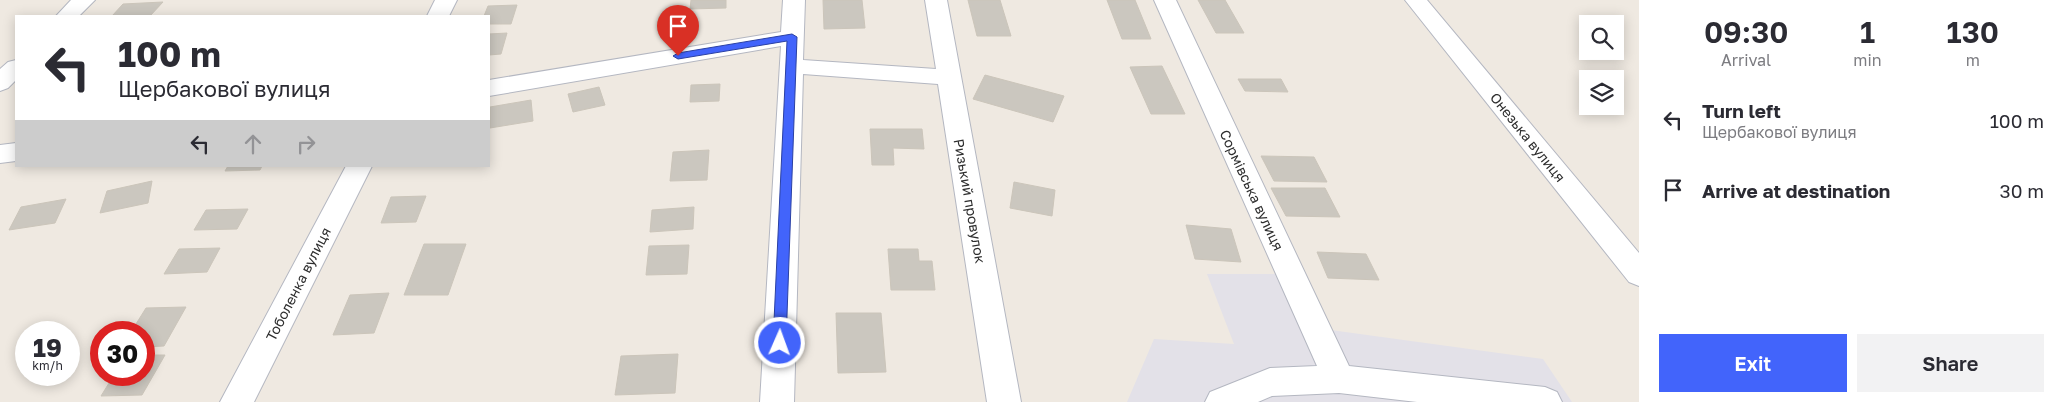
<!DOCTYPE html>
<meta charset="utf-8">
<style>
:root{--surface:#fff;--page:#f2f2f3;--text:#2b2b33;--muted:#7c7c81;--accent:#4264fb}
body{margin:0;font-family:"Golos Text",sans-serif;background:var(--page);color:var(--text);height:100vh;display:flex;flex-direction:column;font-size:19px;white-space:nowrap}
*{box-sizing:border-box;margin:0}
p{font-size:16px;color:var(--muted)}
.icon{flex:none;width:28px;height:28px;fill:none;stroke:currentColor;stroke-width:2;stroke-linecap:round;stroke-linejoin:round}
.map{position:relative;flex:1;overflow:hidden}
.sheet{display:flex;flex-direction:column;background:var(--surface);width:425px}
.sheet>*{flex:none}
.top-card{position:absolute;left:15px;top:15px;width:475px;height:152px;border-radius:0px;box-shadow:0 2px 12px #0003;background:#fff;color:var(--text);overflow:hidden}
.fabs{position:absolute;left:1579px;top:15px;display:grid;gap:10px}
.fabs a{display:grid;place-items:center;width:45px;height:45px;border-radius:0px;background:var(--surface);box-shadow:0 2px 12px #0003;font-size:25px}
.speed{position:absolute;left:15px;top:321px;display:flex;gap:10px;font-size:25px;font-weight:700;text-align:center}
.speed>*{display:grid;place-content:center;width:65px;height:65px;border-radius:50%;background:var(--surface);box-shadow:0 2px 12px #0003;line-height:1}
.speed small{font-size:12px;font-weight:400}
.speed .limit{border:8px solid #d22;background:#fff;color:#111}
.pin{position:absolute;display:grid;place-items:center;width:42px;height:42px;color:#fff;margin:-51px -21px;border-radius:50% 50% 50% 0;rotate:-45deg;box-shadow:0 0 5px #0007}
.pin .icon{rotate:45deg}
.me{position:absolute;width:55px;margin:-28px;rotate:2deg;stroke-linejoin:round;filter:drop-shadow(0 0 4px #0008)}
.turn{display:flex;align-items:center;gap:18px;height:105px;padding:0 20px;font-size:22px}
.turn .icon{width:65px;height:65px;stroke-width:2.5}
.turn b{display:block;font-size:35px;line-height:42px}
.lanes{display:flex;align-items:center;height:48px;padding:0 20px;background:#0003;justify-content:center;gap:25px;direction:ltr}
.lanes .off{opacity:.35}
.eta{display:flex;justify-content:space-evenly;align-items:center;height:85px;text-align:center}
.eta b{font-size:30px;font-weight:600;line-height:35px}
.cta{display:flex;gap:10px;margin-top:auto;padding:10px 20px}
.cta a{flex:1;height:58px;border-radius:0px;background:var(--accent);color:#fff;font-size:20px;font-weight:600;line-height:58px;text-align:center}
.cta a+a{background:var(--page);color:var(--text)}
ul{padding:0;list-style:none}
li{display:flex;align-items:center;gap:15px;height:70px;padding:0 20px}
li div{flex:1}
li b{display:block;font-size:19px}
li em{font-style:normal}
main{display:flex;flex:1;min-height:0}
.map>svg:first-child{display:block}
</style>
<main>
<div class="map">
<svg width="1639" height="402" viewBox="0 0 1639 402">
<rect width="100%" height="100%" fill="#efe9e1"/>
<path fill="#e3e1e8" d="M1207 274H1291L1316 328 1543 359 1572 402H1127L1154 339 1234 344Z"/>
<path fill="#cbc7bf" stroke="#cbc5ba" d="M691 0H726V8L690 9Z
M823 0H862L865 28 824 29Z
M968 0H1000L1011 36H977Z
M1107 0H1135L1151 39H1122Z
M1198 0H1225L1244 33H1216Z
M163 2 150 16H112L123 4Z
M517 5 511 24H489V16H484L488 6Z
M507 33 501 54 489 55V34Z
M1162 66 1185 114H1151L1130 67Z
M985 75 1064 96 1053 122 973 99Z
M1238 79H1281L1288 92 1245 91Z
M720 84 719 101 690 102 691 85Z
M599 87 605 105 573 112 568 94Z
M531 100 533 121 490 128V107Z
M870 129H922L924 149 893 148 894 165H872Z
M709 150 707 180 670 181 673 152Z
M1261 156 1314 157 1327 182 1274 181Z
M228 166H262L260 170 225 171Z
M152 181 148 203 100 213 107 191Z
M1014 182 1055 190 1052 216 1010 208Z
M1271 188H1325L1340 217 1286 216Z
M426 196 416 222 381 223 391 197Z
M66 199 55 223 9 230 21 207Z
M694 207 693 229 650 232 652 210Z
M248 209 237 229 194 230 206 210Z
M1186 225 1231 229 1241 262 1195 259Z
M424 244H466L448 295H404Z
M689 245 687 274 646 275 649 246Z
M220 248 207 272 164 274 179 249Z
M888 249H918L919 261H932L935 290H891Z
M1317 252 1366 254 1379 280 1328 278Z
M389 293 374 333 333 335 350 295Z
M186 307 164 346 144 347V332H131L146 308Z
M836 313H881L886 372 838 373Z
M678 354 675 393 615 395 621 356Z
M144 355H165L142 395 101 396 114 375H144Z"/>
<g fill="none" stroke-linecap="round" stroke-linejoin="round">
<defs>
<path id="minor" d="M71 0H95L79 16H56Z
M435 0H457L449 16H427Z
M783 0H805L803 60 936 69 925 0H947L1021 402H987L938 84 803 74 794 402H760L781 46 489 96V80L781 32Z
M1154 0H1176L1349 366 1545 387 1557 392 1562 402H1417L1339 393 1272 396 1258 402H1205L1210 392 1270 368 1317 366Z
M1405 0H1427L1639 253V286L1629 282Z
M16 60V80L8 88 0 91V69L8 62Z
M16 143V161L0 163V145Z
M346 166H372L254 402H220Z"/>
</defs>
<use href="#minor" stroke="#b4b7c1" stroke-width="2"/>
<use href="#minor" fill="#fff" fill-rule="evenodd"/>
</g>
<path fill="#4264fb" stroke="#2b41a3" d="M792 34 797 37 786 343 784 346 780 348 775 346 773 343 787 41 678 59 673 56 678 53Z"/>
<g text-anchor="middle" dominant-baseline="central" stroke-width="5" stroke-linejoin="round" paint-order="stroke">
<g font-size="14" fill="#2e2e2e" stroke="#fff">
<text transform="translate(1528 137) rotate(51)">Онезька вулиця</text>
<text transform="translate(1252 190) rotate(65)">Сормівська вулиця</text>
<text transform="translate(970 201) rotate(80)">Ризький провулок</text>
<text transform="translate(298 284) rotate(-63)">Тоболенка вулиця</text>
</g>
</g>
</svg>
<div class="fabs">
<a><svg class="icon" aria-label="search" viewBox="0 0 24 24"><circle cx="10" cy="10" r="6"/><path d="M15 15l6 6"/></svg></a>
<a><svg class="icon" aria-label="layers" viewBox="0 0 24 24"><path d="M12 4l9 5-9 5-9-5zM3 14l9 5 9-5"/></svg></a>
</div>
<div class="speed"><div>19<small>km/h</small></div><div class="limit">30</div></div>
<div class="pin" style="left:678px;top:56px;background:#d93025"><svg class="icon" aria-label="arrive" viewBox="0 0 24 24"><path d="M6 21V4h12l-3 4 3 4H6"/></svg></div>
<svg class="me" style="left:780px;top:343px" viewBox="-20 -20 40 40"><circle r="17" fill="#4264fb" stroke="#fff" stroke-width="3"/><path d="M0-11L8 9 0 5-8 9z" fill="#fff"/></svg>
<div class="top-card">
<div class="turn"><svg class="icon" aria-label="left" viewBox="0 0 24 24"><path d="M17 20v-9H6M10 6l-5 5 5 5"/></svg><div><b>100 m</b>Щербакової вулиця</div></div>
<div class="lanes"><svg class="icon" aria-label="left" viewBox="0 0 24 24"><path d="M17 20v-9H6M10 6l-5 5 5 5"/></svg><svg class="icon off" aria-label="ahead" viewBox="0 0 24 24"><path d="M12 20V5M6 11l6-6 6 6"/></svg><svg class="icon off" aria-label="right" viewBox="0 0 24 24"><path d="M7 20v-9h11M14 6l5 5-5 5"/></svg></div>
</div>
</div>
<section class="sheet">
<div class="eta">
<div><b>09:30</b><p>Arrival</p></div>
<div><b>1</b><p>min</p></div>
<div><b>130</b><p>m</p></div>
</div>
<ul>
<li><svg class="icon" aria-label="left" viewBox="0 0 24 24"><path d="M17 20v-9H6M10 6l-5 5 5 5"/></svg><div><b>Turn left</b><p>Щербакової вулиця</p></div><em>100 m</em></li>
<li><svg class="icon" aria-label="arrive" viewBox="0 0 24 24"><path d="M6 21V4h12l-3 4 3 4H6"/></svg><div><b>Arrive at destination</b></div><em>30 m</em></li>
</ul>
<div class="cta"><a>Exit</a><a>Share</a></div>
</section>
</main>
